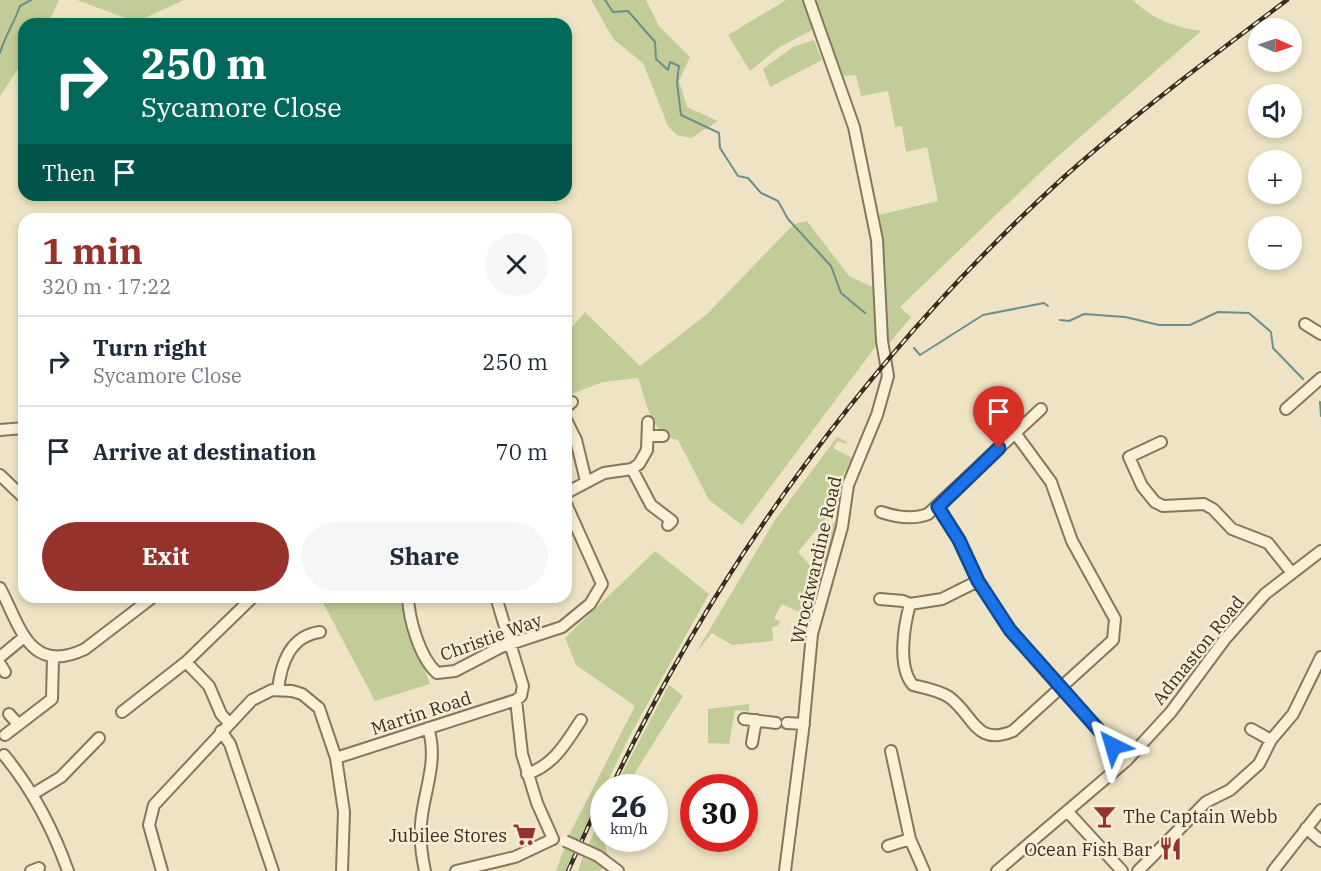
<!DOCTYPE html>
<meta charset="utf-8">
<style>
:root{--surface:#fff;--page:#f6f6f7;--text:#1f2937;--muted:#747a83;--line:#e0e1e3;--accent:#96322c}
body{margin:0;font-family:"IBM Plex Serif",serif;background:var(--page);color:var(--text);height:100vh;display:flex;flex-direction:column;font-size:22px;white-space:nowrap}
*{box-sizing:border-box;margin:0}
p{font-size:20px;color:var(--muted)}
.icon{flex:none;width:33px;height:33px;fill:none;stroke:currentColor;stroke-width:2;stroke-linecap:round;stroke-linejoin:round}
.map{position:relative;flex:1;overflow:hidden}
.details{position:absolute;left:18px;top:213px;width:554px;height:390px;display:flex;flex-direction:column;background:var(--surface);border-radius:18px;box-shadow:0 3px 9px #0003}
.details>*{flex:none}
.guide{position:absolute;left:18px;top:18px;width:554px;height:183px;border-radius:18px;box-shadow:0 3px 9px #0003;background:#00695c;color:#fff;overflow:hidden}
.needle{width:39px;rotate:92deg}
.fabs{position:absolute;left:1248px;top:18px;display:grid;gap:12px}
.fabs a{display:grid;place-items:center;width:54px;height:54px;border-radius:50%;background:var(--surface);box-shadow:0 3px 9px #0003;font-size:30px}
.speed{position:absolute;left:590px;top:774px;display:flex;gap:12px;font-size:30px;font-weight:700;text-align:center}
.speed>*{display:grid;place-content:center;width:78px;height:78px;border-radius:50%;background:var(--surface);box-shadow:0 3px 9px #0003;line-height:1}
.speed small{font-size:15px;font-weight:400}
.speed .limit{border:9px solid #d22;background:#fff;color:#111}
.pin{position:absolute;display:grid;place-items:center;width:51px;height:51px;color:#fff;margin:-62px -26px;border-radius:50% 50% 50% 0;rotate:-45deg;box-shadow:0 0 6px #0007}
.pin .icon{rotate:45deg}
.me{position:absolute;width:66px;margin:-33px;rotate:320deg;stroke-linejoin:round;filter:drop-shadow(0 0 4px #0008)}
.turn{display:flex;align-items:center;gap:21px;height:126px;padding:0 24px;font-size:27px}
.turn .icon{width:78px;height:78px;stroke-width:2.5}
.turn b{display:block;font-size:42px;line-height:51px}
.then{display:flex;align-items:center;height:57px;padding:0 24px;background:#0003;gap:12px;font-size:22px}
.round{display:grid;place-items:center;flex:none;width:63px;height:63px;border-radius:32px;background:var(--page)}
.headline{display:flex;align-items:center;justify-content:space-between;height:102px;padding:0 24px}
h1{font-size:36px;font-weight:700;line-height:45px;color:var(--accent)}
.button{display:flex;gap:12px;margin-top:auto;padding:12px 24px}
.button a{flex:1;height:69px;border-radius:36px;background:var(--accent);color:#fff;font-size:24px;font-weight:700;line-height:69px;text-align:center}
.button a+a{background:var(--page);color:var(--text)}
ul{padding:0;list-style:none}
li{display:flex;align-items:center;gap:18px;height:90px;padding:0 24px;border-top:2px solid var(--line)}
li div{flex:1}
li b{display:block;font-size:22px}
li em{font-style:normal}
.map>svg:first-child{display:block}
</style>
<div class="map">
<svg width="1321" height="871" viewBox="0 0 1321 871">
<rect width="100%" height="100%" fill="#eee4c5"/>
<path fill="#c2cc98" d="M0 0H59L48 24H24V60L0 96Z
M77 0H184L136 22Z
M591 0H646L659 26 690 57 679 81 687 107 718 121 691 138 677 135 668 126 643 63 614 40Z
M786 0H804L812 30 778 48 750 71 728 35Z
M814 0H1133C1152 19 1174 27 1201 31L1047 166 900 307 911 317 888 345 878 215 938 201 927 147 906 152 902 126 895 127 888 91 861 96 856 75 844 76 823 27Z
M814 40 822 60 770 87 763 69 793 47Z
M807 221 849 276 875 288 876 346 742 525 709 500 678 440C651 436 646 400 638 378L603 382 566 396V334L585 312 640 366 706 315 794 224Z
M837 437 847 442 846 444 838 441 833 448 852 458 830 500 832 511 798 552 822 579 809 617 782 604 774 618 780 622 778 626 772 627 773 641 732 645 712 633 695 654 775 520Z
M837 519 839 522 825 567 820 563 815 546Z
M655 551 709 594 630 735 577 844 567 840 569 835 635 706 576 665 565 638Z
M320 597H399L430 684 375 701Z
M669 685 683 696 626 787H615Z
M749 704V711L735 710 729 744 708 743V709Z
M603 814V838L609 860 587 847Z
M565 846 574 852 565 871H556Z
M583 857 605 865 600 871H578Z"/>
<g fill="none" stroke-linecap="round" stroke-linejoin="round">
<path stroke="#6d8f89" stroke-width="2" d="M605 0 613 12 628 11 655 42 656 59 668 70 670 62 679 66 677 82 681 115 719 133 720 148 738 176 748 178 761 193 778 201 788 219 831 266 841 293 865 313
M0 53C5 36 14 23 20 6L31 0
M1060 320 1069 321 1084 314 1125 317 1159 325H1190L1218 312 1249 313 1271 332 1273 348 1303 379
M914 348 920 355 983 315 1044 303 1048 306
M1320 402 1321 416"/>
<defs>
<path id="minor" d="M1305 324 1321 334
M566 407 572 402
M1286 409 1321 378
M566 420 576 440 586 481
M0 430 24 428
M649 436H663
M1161 442 1129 457 1142 486 1155 502 1163 506 1204 504 1213 509 1232 529 1268 543 1292 573
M632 469 651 505 672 521 668 525
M0 475 24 498
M566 493 604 473 632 469 639 464 647 450 648 422
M938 507 959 540 978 581 1010 630 1126 761
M881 512C896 517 913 520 928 514L1041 409
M978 581 942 599 910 604C904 626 897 667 913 685 925 688 938 690 949 697 974 715 975 747 1013 731L1113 640 1115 619 1072 541 1051 482 1015 433
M0 588C20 625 29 676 85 649L153 597
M408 597C409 620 420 658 437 673L455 671 501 647 562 627 590 604 602 584 566 504
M880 599 903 601 910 604
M0 657 23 638
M186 662 209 686 221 714 228 722
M0 664 5 672
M278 690C281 663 290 636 320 632
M516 700 522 754 537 803 553 839
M122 712 186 662 253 597
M9 714 18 724
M744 719 776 723
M787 723 804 724
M1251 729 1271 740
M221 731 230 744 273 871
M5 735 52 699 53 657
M752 743 756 720
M891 751 910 839 924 871
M4 755C32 789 53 829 68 871
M336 758 516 700 521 696 523 686 496 597
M527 774C554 765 566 743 581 720
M33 794 61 777 99 738
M1067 811 1122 871
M1306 828 1321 841
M888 846 910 839
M598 856 618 871
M31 871 39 868
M162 871 149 825 154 805 252 700 272 690 292 691 302 694 319 708 336 758 344 812 342 871
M425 871C421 853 419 834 422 815 426 786 438 758 428 728
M456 871 515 857 553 839
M785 871 803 730 812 634 842 527 848 485 877 415 888 376 882 341 877 240 854 127 809 0
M997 871 1126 761 1171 712 1225 639 1265 594 1321 551
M1138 871 1206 802 1230 790 1259 764 1271 740 1293 714 1321 657
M1273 871 1321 810"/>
</defs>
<use href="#minor" stroke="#88765b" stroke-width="14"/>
<use href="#minor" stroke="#f8f1d8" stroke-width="10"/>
<defs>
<path id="rail" d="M611 788C721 558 876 348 1064 177 1135 114 1211 57 1287 0
M568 871 603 794"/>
</defs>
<use href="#rail" stroke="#382d1f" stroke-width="4.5"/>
<use href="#rail" stroke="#f5eed4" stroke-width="2" stroke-dasharray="7" stroke-linecap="butt"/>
<defs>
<path id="minor-bridge" d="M565 841 598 856"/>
</defs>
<use href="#minor-bridge" stroke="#88765b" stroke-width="14" stroke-linecap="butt"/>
<use href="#minor-bridge" stroke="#f8f1d8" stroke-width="10"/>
</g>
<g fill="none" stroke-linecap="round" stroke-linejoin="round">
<defs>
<path id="route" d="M999 448 938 507 959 540 978 581 1010 630 1113 746"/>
</defs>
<use href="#route" stroke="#114b97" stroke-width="15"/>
<use href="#route" stroke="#1a73e8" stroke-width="10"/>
</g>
<defs>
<symbol id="bar-bare" viewBox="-9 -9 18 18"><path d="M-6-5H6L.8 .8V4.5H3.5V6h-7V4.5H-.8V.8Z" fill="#96322c" stroke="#f5eed4" stroke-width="2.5" paint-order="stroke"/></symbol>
<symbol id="supermarket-bare" viewBox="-9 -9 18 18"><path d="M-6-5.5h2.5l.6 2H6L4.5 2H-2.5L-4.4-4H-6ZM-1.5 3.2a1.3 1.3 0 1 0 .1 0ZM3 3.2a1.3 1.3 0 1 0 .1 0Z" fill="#96322c" stroke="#f5eed4" stroke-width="2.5" paint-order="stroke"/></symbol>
<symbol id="restaurant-bare" viewBox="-9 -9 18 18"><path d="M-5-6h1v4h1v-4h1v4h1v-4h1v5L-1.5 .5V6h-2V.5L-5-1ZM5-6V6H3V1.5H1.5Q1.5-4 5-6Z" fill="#96322c" stroke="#f5eed4" stroke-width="2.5" paint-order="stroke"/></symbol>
</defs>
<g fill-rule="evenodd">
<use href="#bar-bare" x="1088" y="800" width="33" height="33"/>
<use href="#supermarket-bare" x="508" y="818" width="33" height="33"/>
<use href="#restaurant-bare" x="1154" y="832" width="33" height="33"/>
</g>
<g text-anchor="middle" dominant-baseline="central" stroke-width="5" stroke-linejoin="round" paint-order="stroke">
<g font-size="18" fill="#382d1f" stroke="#f5eed4">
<text transform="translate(816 560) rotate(-77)">Wrockwardine Road</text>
<text transform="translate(491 637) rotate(-20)">Christie Way</text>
<text transform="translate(1198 650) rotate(-51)">Admaston Road</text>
<text transform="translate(421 713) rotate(-18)">Martin Road</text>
</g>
<g font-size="18" fill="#382d1f" stroke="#f5eed4" text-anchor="end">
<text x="1123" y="816" text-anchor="start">The Captain Webb</text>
<text x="507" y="835">Jubilee Stores</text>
<text x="1152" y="849">Ocean Fish Bar</text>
</g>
</g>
</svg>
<div class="fabs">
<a><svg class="needle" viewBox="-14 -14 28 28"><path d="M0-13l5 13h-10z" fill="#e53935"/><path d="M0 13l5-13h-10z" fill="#747a83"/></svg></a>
<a><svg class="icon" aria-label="sound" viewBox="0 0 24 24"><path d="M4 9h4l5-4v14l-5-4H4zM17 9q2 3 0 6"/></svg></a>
<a>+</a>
<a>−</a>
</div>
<div class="speed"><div>26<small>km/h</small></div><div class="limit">30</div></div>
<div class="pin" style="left:999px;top:448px;background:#d93025"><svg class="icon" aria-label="arrive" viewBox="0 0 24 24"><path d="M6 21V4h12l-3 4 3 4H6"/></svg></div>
<svg class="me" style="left:1113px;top:746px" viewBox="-20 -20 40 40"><path d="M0-17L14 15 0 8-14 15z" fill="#1a73e8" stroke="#fff" stroke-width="4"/></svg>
<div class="guide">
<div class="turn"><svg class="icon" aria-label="right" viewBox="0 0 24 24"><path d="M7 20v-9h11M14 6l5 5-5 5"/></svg><div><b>250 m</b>Sycamore Close</div></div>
<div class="then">Then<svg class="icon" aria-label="arrive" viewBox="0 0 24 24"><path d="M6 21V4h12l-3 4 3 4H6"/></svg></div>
</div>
<section class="details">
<div class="headline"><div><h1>1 min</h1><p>320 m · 17:22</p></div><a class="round"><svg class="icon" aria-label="close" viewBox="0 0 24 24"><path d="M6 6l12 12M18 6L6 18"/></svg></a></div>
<ul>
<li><svg class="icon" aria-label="right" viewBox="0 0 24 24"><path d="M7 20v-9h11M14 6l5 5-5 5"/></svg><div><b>Turn right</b><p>Sycamore Close</p></div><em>250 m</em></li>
<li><svg class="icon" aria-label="arrive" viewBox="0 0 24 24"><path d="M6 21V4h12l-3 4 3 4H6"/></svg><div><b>Arrive at destination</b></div><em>70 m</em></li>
</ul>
<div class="button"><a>Exit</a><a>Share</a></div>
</section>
</div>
